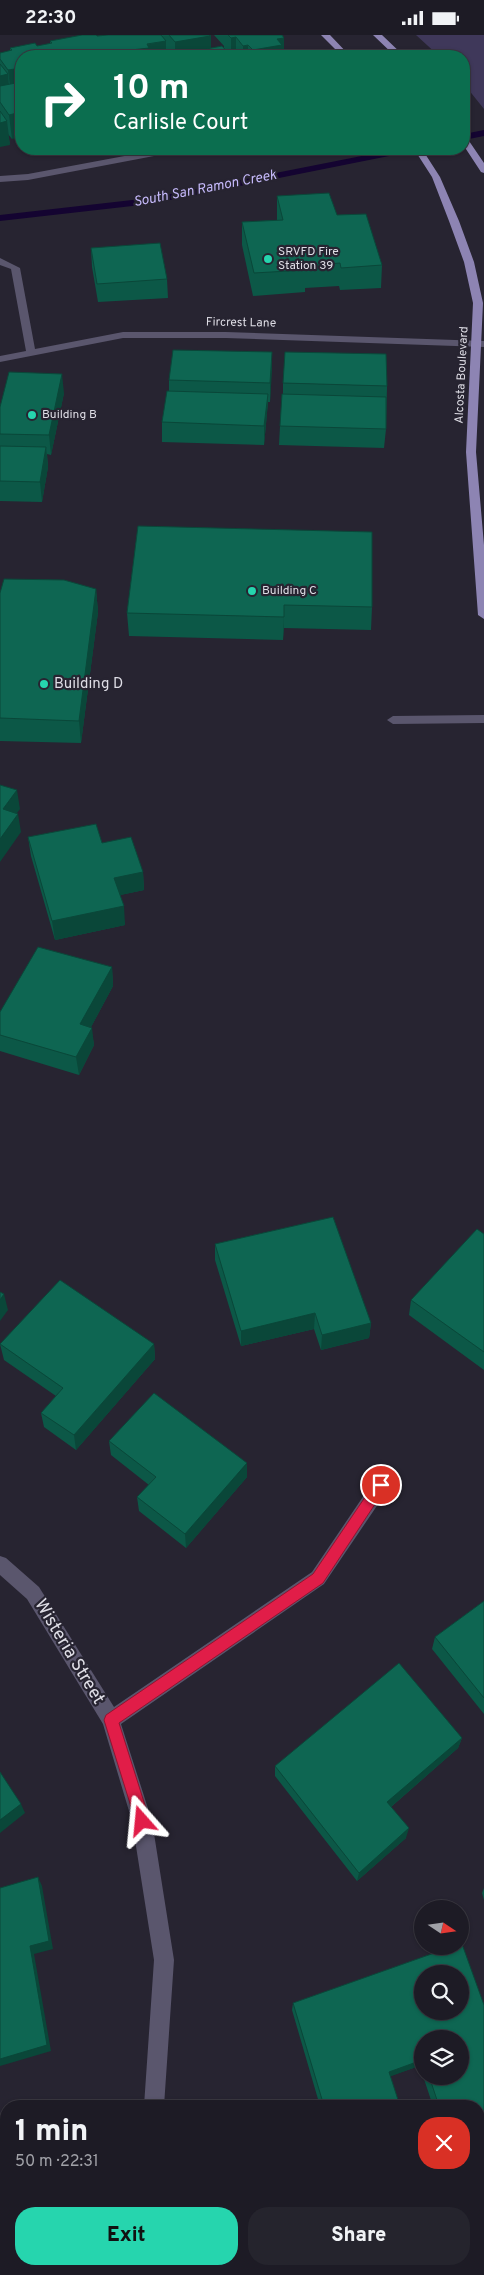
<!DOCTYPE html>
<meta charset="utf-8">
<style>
:root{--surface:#1d1b25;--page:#25242d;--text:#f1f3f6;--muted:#a0a1a7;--line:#3b3942;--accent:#26d5ae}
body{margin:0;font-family:Overpass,sans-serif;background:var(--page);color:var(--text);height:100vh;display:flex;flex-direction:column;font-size:19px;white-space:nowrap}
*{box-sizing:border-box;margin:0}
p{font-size:16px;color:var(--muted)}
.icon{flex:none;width:28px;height:28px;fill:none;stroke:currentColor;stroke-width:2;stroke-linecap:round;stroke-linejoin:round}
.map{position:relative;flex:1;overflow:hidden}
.details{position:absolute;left:0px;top:2065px;width:485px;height:175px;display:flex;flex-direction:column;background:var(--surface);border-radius:20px 20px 0 0;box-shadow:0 1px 4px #0004,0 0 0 1px var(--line)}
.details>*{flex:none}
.hud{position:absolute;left:15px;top:15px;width:455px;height:105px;border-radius:20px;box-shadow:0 1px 4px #0004,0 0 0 1px var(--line);background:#0b6e4f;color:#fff;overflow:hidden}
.needle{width:32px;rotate:103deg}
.fabs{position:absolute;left:414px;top:1865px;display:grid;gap:10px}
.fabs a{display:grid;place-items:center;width:55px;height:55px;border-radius:50%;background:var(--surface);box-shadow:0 1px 4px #0004,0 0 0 1px var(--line);font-size:25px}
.pin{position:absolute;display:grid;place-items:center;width:42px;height:42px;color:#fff;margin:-21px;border:2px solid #fff;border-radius:50%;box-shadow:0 1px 5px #0007}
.me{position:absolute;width:55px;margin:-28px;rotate:342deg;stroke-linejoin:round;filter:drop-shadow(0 0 4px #0008)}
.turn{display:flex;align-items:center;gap:18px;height:105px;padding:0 15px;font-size:22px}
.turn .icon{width:65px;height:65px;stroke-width:2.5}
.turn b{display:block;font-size:35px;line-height:42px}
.round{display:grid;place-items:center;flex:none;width:52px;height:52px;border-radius:20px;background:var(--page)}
.overview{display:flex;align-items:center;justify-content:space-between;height:85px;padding:0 15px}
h1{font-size:30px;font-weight:800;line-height:38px}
.button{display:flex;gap:10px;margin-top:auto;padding:10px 15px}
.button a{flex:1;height:58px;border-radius:20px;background:var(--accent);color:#111;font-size:20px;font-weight:800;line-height:58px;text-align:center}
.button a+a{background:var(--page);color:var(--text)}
.status{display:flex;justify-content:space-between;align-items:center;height:35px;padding:0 25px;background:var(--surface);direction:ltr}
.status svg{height:14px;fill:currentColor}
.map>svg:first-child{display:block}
</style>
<div class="status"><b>22:30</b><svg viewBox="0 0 49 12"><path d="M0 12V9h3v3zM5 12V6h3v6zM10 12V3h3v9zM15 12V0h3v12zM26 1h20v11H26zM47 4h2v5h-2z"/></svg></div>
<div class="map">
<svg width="484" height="2240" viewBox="0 0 484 2240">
<rect width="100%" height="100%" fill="#272431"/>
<path fill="#3f385a" d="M416 0H484V74L464 49V21H439Z"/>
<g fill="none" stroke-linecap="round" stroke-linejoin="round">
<path fill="#140431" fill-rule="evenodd" d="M484 95V101L464 105V99Z
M397 114H413L409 117 150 169 0 186V180L150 163Z"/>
<path fill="#5a566d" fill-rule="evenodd" d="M162 114H179L175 117 28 145 0 147V141L28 139Z
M0 223 20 233 35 314 123 297H226L484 306V312L226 303H123L0 327V321L26 316 11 234 0 230Z
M484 680V688L393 689 387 685 393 681Z
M381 1442 387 1444 390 1450 387 1456 324 1549 121 1689 152 1786 174 1925 164 2071H144L154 1925 132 1786 103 1689 27 1564 0 1540V1521L6 1523 39 1552 114 1672 312 1537 375 1444Z
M0 2214 6 2215V2234H14L6 2237 0 2236Z
M26 2234H57L60 2240H29Z
M106 2234H128L126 2240H104Z"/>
<path fill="#8d84b3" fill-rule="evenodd" d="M321 0H330L350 21H342Z
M373 0H382L404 21H395Z
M464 102 467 103 484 128V138L481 137 464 111Z
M414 114H422L440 142 459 186 474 227 483 268 476 417 484 510V584L478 580 466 417 473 268 464 227 449 186 432 142Z"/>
</g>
<path fill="#0c5847" d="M108 0H211V13L224 14V11L214 0H282L284 3V19L287 21H168L166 20V21H21L12 104 8 99 10 110 0 88V18L10 16V13L37 11 50 9V6Z
M277 161 337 180 382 230 381 253 340 255 339 251 305 253V257L253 261 242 210V187L277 185Z
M91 213 167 244 168 263 98 267 92 232Z
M272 317 270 367H268L267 378 264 410 162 407V387L169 356V345Z
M283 348 387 351 386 394 384 413 279 410 280 391 283 359Z
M64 358 51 420 47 419 48 432 42 467 0 466V372Z
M138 491 372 572 371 595 284 593 283 605 129 601 127 578Z
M96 554 98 577 81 708 0 706V558Z
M28 802 102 808 143 837 144 855 120 860 125 890 55 905 31 821Z
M112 932 113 951 91 992 94 1010 79 1040 0 1016V1000Z
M484 1199V1335L409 1280 411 1265Z
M215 1209 371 1288 369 1303 321 1315 314 1294 241 1311 215 1225Z
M0 1309H154L155 1324 76 1415 44 1392 41 1378 56 1361 4 1325Z
M109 1406 247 1442 186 1513 139 1476 137 1462 149 1450 111 1420Z
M484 1566V1679L432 1614 435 1602Z
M462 1703 458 1713 391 1772 406 1803 357 1846 275 1741V1731Z
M484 1853V1865L482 1858Z
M293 1968 484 1970V2229L479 2213V2071H433L423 2041H460L422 2004V2040L419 2031 390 2041 400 2071H320L292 1975Z"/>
<path fill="#0a4739" d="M205 0H211V16L185 18V21H175V7Z
M236 2V21H231V3Z
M284 3V21H253V15L277 4Z
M166 6V21H105L104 18Z
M248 10V21H243V11Z
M102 15V21H69Z
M21 33V57L11 59 8 35Z
M8 39 10 63 0 65V41Z
M21 77V102L12 104 9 80Z
M7 86 10 110 0 112V88Z
M272 317V336L270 367V348Z
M62 339 64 358 51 420 49 400Z
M268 359 267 378 264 410V391Z
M46 412 48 432 42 467 40 447Z
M96 554 98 577 81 708 79 686Z
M284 570V593L283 605 284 582Z
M17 755 20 774 6 793 3 774Z
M18 779 21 797 0 827V804Z
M143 837 144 855 116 861 114 843Z
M124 871 125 890 55 905 52 886Z
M112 932 113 951 83 1007 80 989Z
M92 993 94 1010 79 1040 76 1022Z
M4 1259 8 1275 0 1286V1265Z
M315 1278 314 1294 241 1311V1296Z
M371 1288 369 1303 321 1315 322 1300Z
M154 1309 155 1324 76 1415 74 1400Z
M247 1428V1442L186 1513 185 1499Z
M462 1703 458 1713 385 1777 387 1767Z
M21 1769 25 1778 0 1798V1785Z
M409 1793 406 1803 357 1846 359 1838Z
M38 1842 42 1851 53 1914 34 1919 51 2016 0 2031V2024L30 1911Z
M422 2025 419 2031 386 2043 389 2037Z"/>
<path fill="#0e6652" stroke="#0a4739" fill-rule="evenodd" d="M82 0H96L97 1 108 0H161L166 6 147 9 149 13 104 18 102 15 69 21H21V33L8 35 0 24V18L12 15 10 13 35 8 37 11 52 8 50 6Z
M169 0H209L210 1 175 7Z
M228 0H282L284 3 277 4 282 10 253 15 248 10 243 11 236 2 231 3Z
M222 11 231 21H187L185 18Z
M285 19 287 21H273Z
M0 29 8 39 0 41Z
M21 47V77L9 80 0 67V51Z
M0 76 7 86 0 88Z
M329 158 337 180 366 179 382 230 341 233 340 228 305 231 306 235 254 238 242 187 283 185 277 161Z
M160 208 167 244 97 249 91 213Z
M173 315 272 317 270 348 169 345Z
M285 317 386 319 387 351 283 348Z
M9 337 62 339 49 400 0 399V372Z
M167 356 268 359 264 391 162 387Z
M282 359 386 362V394L280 391Z
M0 411 46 412 40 447 0 446Z
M138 491 372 497V572L284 570V582L127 578Z
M4 544 64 545 96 554 79 686 0 683V558Z
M0 750 17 755 3 774 18 779 0 804Z
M96 789 102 808 131 802 143 837 114 843 124 871 52 886 28 802Z
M38 912 112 932 80 989 92 993 76 1022 0 1000V977Z
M333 1182 371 1288 322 1300 315 1278 241 1296 215 1209Z
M477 1194 484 1199V1317L411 1265Z
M60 1245 154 1309 74 1400 41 1378 63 1353 0 1309Z
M0 1257 4 1259 0 1265Z
M154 1358 247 1428 185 1499 137 1462 156 1442 109 1406Z
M484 1566V1663L435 1602Z
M399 1628 462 1703 387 1767 409 1793 359 1838 275 1731Z
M0 1737 21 1769 0 1785Z
M38 1842 49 1906 30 1911 47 2010 0 2024V1853Z
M460 1909H462L484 1970V2208L479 2192V2071H439L429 2041H460V2004H422V2025L389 2037 400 2071H324L293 1968 454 1911H460ZM422 1939H460V1976H422Z"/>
<path fill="#e11d48" stroke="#92132f" d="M381 1444 385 1446 387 1450 385 1454 323 1548 119 1688 150 1786 147 1791 142 1793 137 1791 104 1685 106 1680 313 1539 376 1446Z"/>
<g fill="#26d5ae" stroke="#272431" stroke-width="2">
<circle cx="268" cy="224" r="5"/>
<circle cx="32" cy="380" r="5"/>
<circle cx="252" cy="556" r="5"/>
<circle cx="44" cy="649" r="5"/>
</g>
<g text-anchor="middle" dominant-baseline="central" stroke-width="4.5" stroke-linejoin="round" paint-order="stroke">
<g font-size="12" fill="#dfdee6" stroke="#272431" text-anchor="start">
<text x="278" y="217">SRVFD Fire<tspan x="278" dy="14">Station 39</tspan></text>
<text x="42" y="380">Building B</text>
<text x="262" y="556">Building C</text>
</g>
<g font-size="12" fill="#dfdee6" stroke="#272431">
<text transform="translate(241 288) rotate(1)">Fircrest Lane</text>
<text transform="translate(462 340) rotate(-87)">Alcosta Boulevard</text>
</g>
<g font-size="14" font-style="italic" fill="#c5b9fa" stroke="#272431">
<text transform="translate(205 154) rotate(-11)">South San Ramon Creek</text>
</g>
<g font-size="15" fill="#dfdee6" stroke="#272431" text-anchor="start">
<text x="54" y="649">Building D</text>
</g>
<g font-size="18" fill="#dfdee6" stroke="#272431">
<text transform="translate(69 1617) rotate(59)">Wisteria Street</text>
</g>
</g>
</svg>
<div class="fabs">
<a><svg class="needle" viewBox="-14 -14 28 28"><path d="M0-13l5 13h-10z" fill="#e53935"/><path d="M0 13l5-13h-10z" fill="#a0a1a7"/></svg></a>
<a><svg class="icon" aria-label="search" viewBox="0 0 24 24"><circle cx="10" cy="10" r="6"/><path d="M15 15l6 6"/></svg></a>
<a><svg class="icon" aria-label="layers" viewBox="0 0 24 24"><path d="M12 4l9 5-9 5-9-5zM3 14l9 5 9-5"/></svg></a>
</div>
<div class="pin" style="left:381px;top:1450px;background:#d93025"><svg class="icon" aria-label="arrive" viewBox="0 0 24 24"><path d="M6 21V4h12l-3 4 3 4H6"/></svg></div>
<svg class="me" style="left:142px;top:1786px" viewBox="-20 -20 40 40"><path d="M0-17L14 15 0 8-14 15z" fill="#e11d48" stroke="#fff" stroke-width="4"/></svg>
<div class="hud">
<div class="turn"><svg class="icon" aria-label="right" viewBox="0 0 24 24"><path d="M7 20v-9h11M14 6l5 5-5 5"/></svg><div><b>10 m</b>Carlisle Court</div></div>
</div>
<section class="details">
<div class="overview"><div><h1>1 min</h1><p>50 m · 22:31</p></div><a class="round" style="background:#d93025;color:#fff"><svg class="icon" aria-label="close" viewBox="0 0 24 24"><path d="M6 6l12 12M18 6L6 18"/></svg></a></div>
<div class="button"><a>Exit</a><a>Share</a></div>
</section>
</div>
